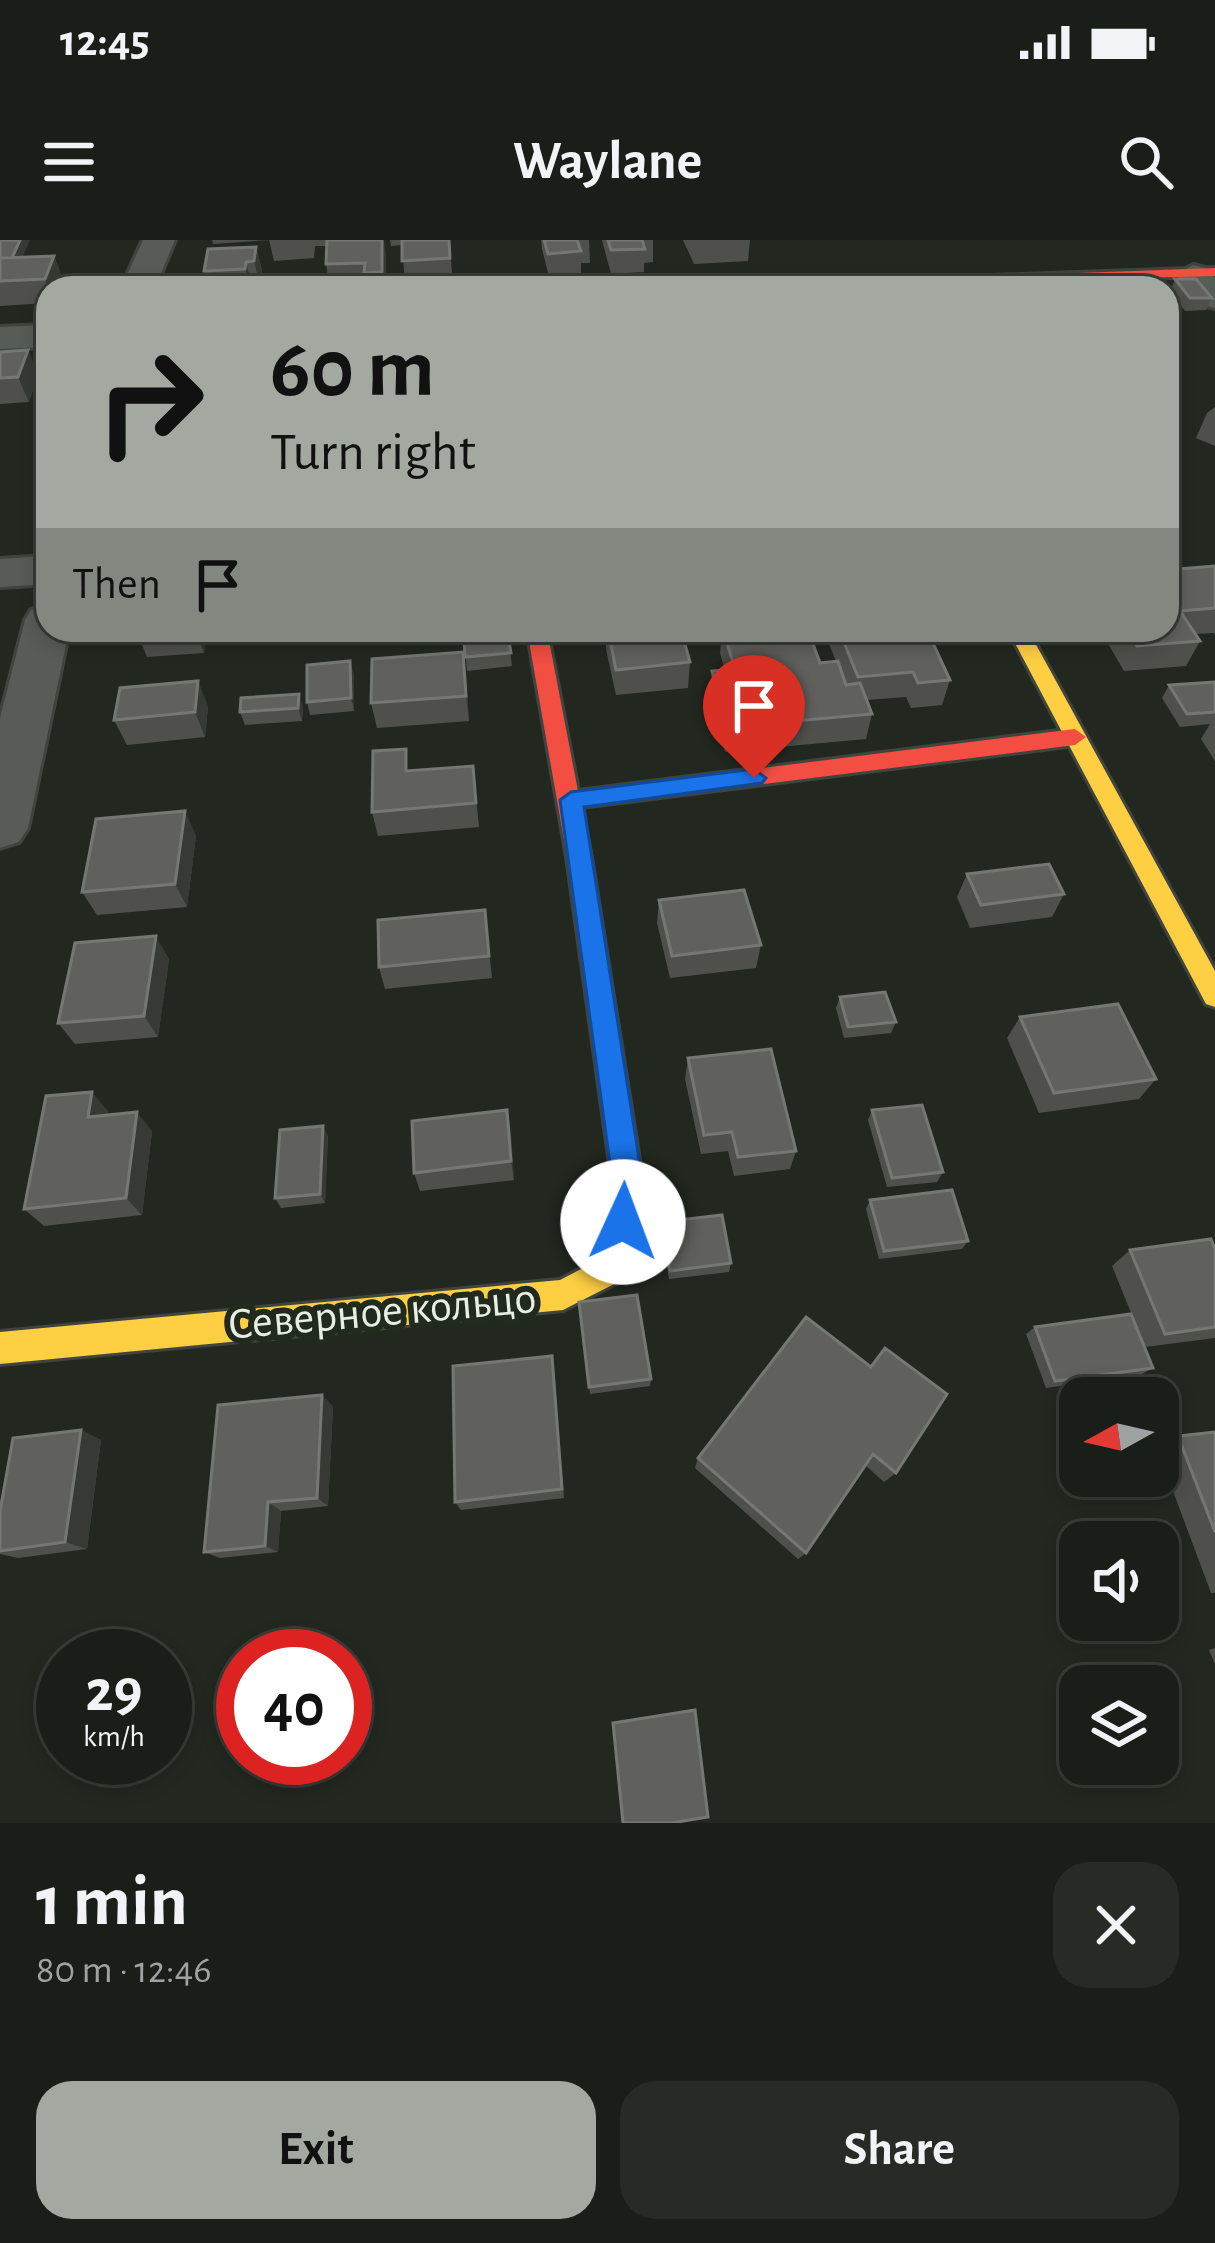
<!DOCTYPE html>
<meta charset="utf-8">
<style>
:root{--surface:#1a1e18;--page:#272b25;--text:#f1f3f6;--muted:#9fa2a2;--line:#383c37;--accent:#a3a9a0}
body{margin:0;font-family:"Alegreya Sans",sans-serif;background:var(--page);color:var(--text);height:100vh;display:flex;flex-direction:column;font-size:45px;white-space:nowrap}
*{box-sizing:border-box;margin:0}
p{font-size:39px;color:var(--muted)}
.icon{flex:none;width:66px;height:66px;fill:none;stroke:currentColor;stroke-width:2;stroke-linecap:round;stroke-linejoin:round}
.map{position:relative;height:1583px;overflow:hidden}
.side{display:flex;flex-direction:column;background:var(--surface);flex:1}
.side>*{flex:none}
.hud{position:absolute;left:36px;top:36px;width:1143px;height:366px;border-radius:36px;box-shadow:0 6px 18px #0003,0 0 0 3px var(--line);background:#a3a9a0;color:#111;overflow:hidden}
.needle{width:78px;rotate:262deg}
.buttons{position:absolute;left:1059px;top:1137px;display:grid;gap:24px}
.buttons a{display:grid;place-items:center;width:120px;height:120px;border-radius:24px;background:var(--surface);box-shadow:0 6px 18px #0003,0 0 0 3px var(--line);font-size:60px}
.speed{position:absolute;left:36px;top:1389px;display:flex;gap:24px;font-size:60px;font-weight:700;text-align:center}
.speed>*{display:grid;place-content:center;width:156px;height:156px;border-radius:50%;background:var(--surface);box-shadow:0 6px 18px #0003,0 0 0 3px var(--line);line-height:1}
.speed small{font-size:30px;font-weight:400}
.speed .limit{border:18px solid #d22;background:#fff;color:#111}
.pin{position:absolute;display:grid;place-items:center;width:102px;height:102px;color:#fff;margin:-123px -51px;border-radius:50% 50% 50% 0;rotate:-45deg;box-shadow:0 0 12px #0007}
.pin .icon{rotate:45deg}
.me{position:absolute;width:132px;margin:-66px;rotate:2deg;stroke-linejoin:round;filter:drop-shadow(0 0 9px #0008)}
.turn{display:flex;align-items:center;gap:42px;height:252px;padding:0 36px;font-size:54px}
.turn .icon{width:156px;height:156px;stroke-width:2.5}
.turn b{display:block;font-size:84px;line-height:102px}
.then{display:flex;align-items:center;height:114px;padding:0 36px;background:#0003;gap:24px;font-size:45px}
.round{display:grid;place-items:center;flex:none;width:126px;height:126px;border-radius:36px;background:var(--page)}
.headline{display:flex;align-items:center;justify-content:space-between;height:204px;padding:0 36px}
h1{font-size:72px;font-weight:700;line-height:90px}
.cta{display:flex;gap:24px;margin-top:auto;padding:24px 36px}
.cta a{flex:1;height:138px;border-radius:36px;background:var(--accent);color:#111;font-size:48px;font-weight:700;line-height:138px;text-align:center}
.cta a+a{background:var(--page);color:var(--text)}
.status{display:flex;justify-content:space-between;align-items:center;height:84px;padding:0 60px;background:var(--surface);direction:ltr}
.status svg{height:33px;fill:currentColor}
header{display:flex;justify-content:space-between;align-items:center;height:156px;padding:0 36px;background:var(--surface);font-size:54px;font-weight:700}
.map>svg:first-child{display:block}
</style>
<div class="status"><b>12:45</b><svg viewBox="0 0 49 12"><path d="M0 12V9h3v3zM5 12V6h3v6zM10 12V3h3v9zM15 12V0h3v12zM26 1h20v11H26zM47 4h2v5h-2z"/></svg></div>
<header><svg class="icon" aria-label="menu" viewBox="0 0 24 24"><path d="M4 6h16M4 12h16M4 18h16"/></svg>Waylane<svg class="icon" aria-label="search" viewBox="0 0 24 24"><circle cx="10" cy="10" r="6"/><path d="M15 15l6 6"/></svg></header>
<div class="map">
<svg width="1215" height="1583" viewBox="0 0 1215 1583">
<rect width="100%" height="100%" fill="#222820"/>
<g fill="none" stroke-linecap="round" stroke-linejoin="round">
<defs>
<path id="street" d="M143 0H175L155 48H121Z
M1193 25 1205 28 1215 38V68L1203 65 1176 35Z
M48 85V107L0 109V87Z
M48 316V344L0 347V319Z
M48 365V390H69L28 588 19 602 0 608V478L25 380 31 370Z"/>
<path id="slow" d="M1008 390H1028L1215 731V767L1206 764Z
M579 608 591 617 642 938 630 1036 563 1070 0 1124V1092L560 1040 604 1017 612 938 567 617Z"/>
<path id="jam" d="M1215 28V36L763 48 770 44Z
M527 390H547L578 551 1075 489 1086 497 1075 505 581 567 591 617 579 626 567 617Z"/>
</defs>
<use href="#street" stroke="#40443e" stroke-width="6"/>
<use href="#slow" stroke="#40443e" stroke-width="6"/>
<use href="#jam" stroke="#40443e" stroke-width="6"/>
<use href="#street" fill="#585c56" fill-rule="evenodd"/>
<use href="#slow" fill="#ffcf43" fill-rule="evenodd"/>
<use href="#jam" fill="#f24e42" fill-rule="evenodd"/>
</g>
<path fill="#4f504c" d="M0 0 22 17 54 16 63 40 60 48H48V63L0 66Z
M212 0H384L386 48H367V46L330 48 326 24 327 6H315L314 18 274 21 269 0 213 4Z
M390 0H449L453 42 405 44 402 5 391 6Z
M541 0H589L590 23H581V35L549 37 542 9Z
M602 0H653V22L644 23V32L611 34Z
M683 0H750L748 21 694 24Z
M256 7 262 30 260 45H252L251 48H209L204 31Z
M1175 39 1212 58 1206 70 1185 71 1170 52Z
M28 110 38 135 29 162 0 164V112Z
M1215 167V206L1196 198 1207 173Z
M1215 326V395L1214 393 1195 394 1200 401 1186 426 1124 431 1100 390H1167Z
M136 390H206L207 394 204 413 147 417Z
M606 390H681L690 422 688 448 616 455 606 409Z
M722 390H825L824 392 809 393 820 423 836 421 826 397 828 390H927L950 440 942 465 911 468 906 457 867 460 872 474 866 499 725 512 709 456 712 431 725 430 720 413Z
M508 395 512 426 467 431 464 399Z
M354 434V471L310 475 307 462Z
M466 437 469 481 377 488 371 463Z
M1215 442V521L1201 499 1210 484 1180 487 1162 458 1169 445Z
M208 466 205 497 127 505 114 480Z
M303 467 302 481 245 485 240 472Z
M473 526 479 587 378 596 372 572 411 531Z
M196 595 187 667 97 675 82 652Z
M967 634 1064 654 1052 677 970 688 957 657Z
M659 660 761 705 756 728 670 738 657 683Z
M485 670 492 738 385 749 379 727Z
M169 719 158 797 75 804 58 783Z
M840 757 896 782 891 793 844 798 836 768Z
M1020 777 1156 839 1139 859 1039 873 1007 798Z
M688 818 796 911 790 929 734 936 728 911 701 914 685 839Z
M507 870 514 940 420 951 414 933Z
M872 870 943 932 937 942 887 947 868 880Z
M108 871V875L152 891 142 975 44 986 24 969Z
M328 896 325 963 281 968 275 958Z
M870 960 968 1001 962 1009 879 1019 866 969Z
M662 982 731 1023 729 1032 669 1039 661 991Z
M1215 1009V1098L1145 1107 1112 1026 1130 1010Z
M579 1062 651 1139 650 1146 590 1154Z
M1035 1087 1153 1128 1142 1134 1046 1148 1026 1094Z
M871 1127 896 1233 884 1242 865 1225 806 1313 798 1319 695 1228 698 1218Z
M554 1129 564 1258 461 1270 455 1262Z
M322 1155 333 1167 328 1266 281 1271 278 1312 220 1318 204 1312Z
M81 1190 101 1200 87 1309 18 1318 0 1314V1271Z
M1215 1192V1353H1211L1158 1211V1206L1178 1196Z
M1215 1408V1424L1209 1410Z"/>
<path fill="#363934" d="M20 0H30L15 34 10 22Z
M382 0H384L386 13V48L382 32Z
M256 7 262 30 260 45 254 21Z
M54 16 63 40 60 48H48L45 39Z
M246 22 252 45 251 48 245 29Z
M28 110 38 135 29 162 18 137Z
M195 390H206L207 394 204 413Z
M463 412 466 437 469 481 466 456Z
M350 421 354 434V471L351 458Z
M198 441 208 466 205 497 195 472Z
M299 454 303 467 302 481 298 468Z
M185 571 196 595 187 667 175 644Z
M156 696 169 719 158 797 144 776Z
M92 852 108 871 105 897 88 877Z
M507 870 511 890 514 940 511 921Z
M137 872 152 891 142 975 126 958Z
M323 886 328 896 325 963 320 954Z
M322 1155 333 1167 328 1266 317 1258Z
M81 1190 101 1200 87 1309 65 1302Z
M268 1262 281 1271 278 1312 265 1306Z"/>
<path fill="#60615d" stroke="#757772" stroke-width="3" d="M0 0H20L12 18H0Z
M327 0H382V32L364 33 365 23 326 24Z
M402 0H449L450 18 402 21Z
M544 0H577L581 11 548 14Z
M608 0H642L645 9 611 10Z
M256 7 254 21 246 22 245 29 204 31 208 9Z
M54 16 45 39 0 41V18Z
M1175 39H1196L1212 58H1190Z
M28 110 18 137 0 138V112Z
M1215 326V368L1180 371 1200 401 1137 406 1127 390H1167V330Z
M608 390H681L690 422 616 430Z
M723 390H808L820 423 838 421 846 445 860 443 872 474 728 487 712 431 735 429Z
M839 390H927L950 440 918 443 913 432 858 437Z
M508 395 511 413 465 417 464 399Z
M463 412 466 456 371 463 372 419Z
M350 421 351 458 307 462V425Z
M198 441 195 472 114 480 120 448Z
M1215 442V472L1187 474 1169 445Z
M299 454 298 468 240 472 241 458Z
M406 509V531L473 526 476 563 372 572 373 511Z
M185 571 175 644 82 652 96 579Z
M1049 624 1064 654 981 665 967 634Z
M744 650 761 705 672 716 659 660Z
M485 670 489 716 379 727 378 680Z
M156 696 144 776 58 783 75 703Z
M885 752 896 782 848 787 840 757Z
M1118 764 1156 839 1054 853 1020 777Z
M771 809 796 911 738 917 732 892 704 895 688 818Z
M92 852 88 877 137 872 126 958 24 969 46 856Z
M922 865 943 932 892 938 872 870Z
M507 870 511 921 414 933 412 881Z
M323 886 320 954 275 958 280 890Z
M952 950 968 1001 884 1011 870 960Z
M722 975 731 1023 670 1031 662 982Z
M1211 999 1215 1009V1087L1165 1094 1130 1010Z
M637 1055 651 1139 589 1147 579 1062Z
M1131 1074 1153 1128 1055 1141 1035 1087Z
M806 1077 871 1127 885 1108 947 1154 896 1233 873 1214 806 1313 698 1218Z
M552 1116 562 1249 455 1262 453 1126Z
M322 1155 317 1258 268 1262 265 1306 204 1312 218 1165Z
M81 1190 65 1302 0 1311V1271L13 1198Z
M1215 1192V1292L1178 1196Z
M695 1470 708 1577 671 1583H623L613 1483Z"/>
<path fill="#1a73e8" stroke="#114b97" stroke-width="3" d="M754 529 766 538 762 543 584 567 642 938 634 992 623 997 612 992 608 982 612 938 560 560 571 552Z"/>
<g text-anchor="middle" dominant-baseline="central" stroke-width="12" stroke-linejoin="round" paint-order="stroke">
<g font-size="45" fill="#e8eee5" stroke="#212b1d">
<text transform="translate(382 1072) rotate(-5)">Северное кольцо</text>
</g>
</g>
</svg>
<div class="buttons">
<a><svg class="needle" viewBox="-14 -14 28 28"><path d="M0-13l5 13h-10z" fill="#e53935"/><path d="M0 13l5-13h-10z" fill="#9fa2a2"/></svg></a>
<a><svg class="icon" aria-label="sound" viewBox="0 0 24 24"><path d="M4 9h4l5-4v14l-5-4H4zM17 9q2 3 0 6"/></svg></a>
<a><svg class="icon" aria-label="layers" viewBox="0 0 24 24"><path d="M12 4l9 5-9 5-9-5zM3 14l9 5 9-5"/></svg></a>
</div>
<div class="speed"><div>29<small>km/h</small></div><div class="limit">40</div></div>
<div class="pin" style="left:754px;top:538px;background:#d93025"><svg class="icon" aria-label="arrive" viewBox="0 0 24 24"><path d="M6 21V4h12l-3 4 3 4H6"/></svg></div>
<svg class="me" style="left:623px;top:982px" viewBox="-20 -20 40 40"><circle r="19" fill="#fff"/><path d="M0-13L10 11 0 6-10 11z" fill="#1a73e8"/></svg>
<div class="hud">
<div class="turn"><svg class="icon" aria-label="right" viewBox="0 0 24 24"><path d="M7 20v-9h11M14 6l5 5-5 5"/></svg><div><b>60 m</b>Turn right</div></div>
<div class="then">Then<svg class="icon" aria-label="arrive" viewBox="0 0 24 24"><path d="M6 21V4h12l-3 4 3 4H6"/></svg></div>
</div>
</div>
<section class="side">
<div class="headline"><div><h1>1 min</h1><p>80 m · 12:46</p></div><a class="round"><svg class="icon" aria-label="close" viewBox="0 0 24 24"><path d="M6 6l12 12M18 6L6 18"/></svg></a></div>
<div class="cta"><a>Exit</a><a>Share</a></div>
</section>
